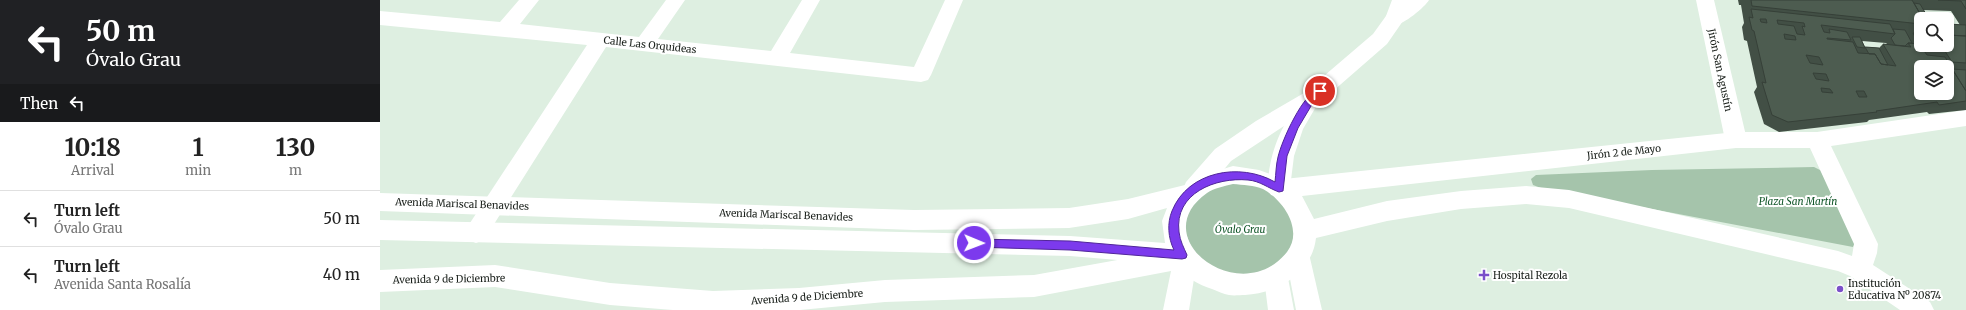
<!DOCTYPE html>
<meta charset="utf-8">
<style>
:root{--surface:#fff;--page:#f2f2f2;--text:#222;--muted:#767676;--line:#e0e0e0}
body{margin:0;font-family:Merriweather,serif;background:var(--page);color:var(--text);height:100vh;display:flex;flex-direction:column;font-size:15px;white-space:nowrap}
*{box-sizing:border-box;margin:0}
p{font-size:13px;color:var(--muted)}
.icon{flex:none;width:22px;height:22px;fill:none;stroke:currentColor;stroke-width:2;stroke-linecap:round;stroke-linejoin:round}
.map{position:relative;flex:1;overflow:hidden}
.side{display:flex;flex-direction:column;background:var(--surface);width:380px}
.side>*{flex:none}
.top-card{background:#202124;color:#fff;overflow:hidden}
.buttons{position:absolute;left:1534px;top:12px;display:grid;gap:8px}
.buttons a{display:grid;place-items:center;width:40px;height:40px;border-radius:6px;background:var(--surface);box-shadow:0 2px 6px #0003;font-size:20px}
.pin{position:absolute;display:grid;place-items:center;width:34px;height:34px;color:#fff;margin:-17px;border:2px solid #fff;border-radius:50%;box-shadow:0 1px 4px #0007}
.me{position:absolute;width:44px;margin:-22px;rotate:91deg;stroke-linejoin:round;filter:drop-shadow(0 0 3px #0008)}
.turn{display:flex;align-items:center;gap:14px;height:84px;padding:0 20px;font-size:18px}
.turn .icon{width:52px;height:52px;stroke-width:2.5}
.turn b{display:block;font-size:28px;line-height:34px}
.then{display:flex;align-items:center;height:38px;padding:0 20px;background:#0003;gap:8px;font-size:15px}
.eta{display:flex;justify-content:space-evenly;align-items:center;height:68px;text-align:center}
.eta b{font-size:24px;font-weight:700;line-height:28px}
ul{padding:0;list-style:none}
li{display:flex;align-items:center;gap:12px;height:56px;padding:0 20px;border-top:1px solid var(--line)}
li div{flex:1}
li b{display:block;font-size:15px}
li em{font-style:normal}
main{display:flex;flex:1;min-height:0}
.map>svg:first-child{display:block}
</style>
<main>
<section class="side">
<div class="top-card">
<div class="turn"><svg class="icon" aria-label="left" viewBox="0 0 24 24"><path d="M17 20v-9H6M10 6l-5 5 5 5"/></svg><div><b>50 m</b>Óvalo Grau</div></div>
<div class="then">Then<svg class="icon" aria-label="left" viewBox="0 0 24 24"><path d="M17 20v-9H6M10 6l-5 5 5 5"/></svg></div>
</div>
<div class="eta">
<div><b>10:18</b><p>Arrival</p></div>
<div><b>1</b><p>min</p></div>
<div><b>130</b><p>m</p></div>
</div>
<ul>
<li><svg class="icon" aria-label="left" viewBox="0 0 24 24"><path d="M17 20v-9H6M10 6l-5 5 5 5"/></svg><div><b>Turn left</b><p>Óvalo Grau</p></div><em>50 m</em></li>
<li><svg class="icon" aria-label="left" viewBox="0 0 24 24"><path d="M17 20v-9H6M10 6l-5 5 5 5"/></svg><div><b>Turn left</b><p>Avenida Santa Rosalía</p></div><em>40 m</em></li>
</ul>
</section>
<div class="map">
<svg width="1586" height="310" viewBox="0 0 1586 310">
<rect width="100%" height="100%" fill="#deefe1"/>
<path fill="#a5c4ab" d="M1434 167 1442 171 1476 241 1473 247 1161 188 1153 185 1151 179 1156 175 1272 170Z
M860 181 896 192 916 220 912 252 883 274H844L814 255 803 226 806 211 827 189Z"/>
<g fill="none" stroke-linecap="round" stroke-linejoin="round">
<path fill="#fff" fill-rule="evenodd" d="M139 0H159L140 24 259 37 286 0H305L278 39 391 51 422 0H440L410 53 534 67 565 0H583L551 75 548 80 541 82 226 47 104 240 96 243 88 240 84 233 88 226 207 45 0 25V11L120 22Z
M1027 0H1049C1045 7 1023 25 1015 25 1012 24 1010 23 1008 23L1005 18 1008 13Z
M1316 0H1334L1367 140 1364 146 1356 148 1348 146 1345 140Z
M804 248 813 251 817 260 809 310H783L791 271 654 297 505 302 420 310H293L230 305 115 287 0 292V270L115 265 230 283 333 291 419 288 505 280 654 275Z
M918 248 927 251 930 258 942 310H916L906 258 909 251Z
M896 267 905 270 908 278 914 310H888L884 278 887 270Z"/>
<path fill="#fff" fill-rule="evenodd" d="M1012 0H1030L1025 18 1007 44 937 105 923 129 914 156 910 188 907 195 899 197 891 195C883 179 895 141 904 126L851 161 822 196 814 198 806 196 803 189 806 182 835 149 876 121 924 93 993 34 1006 16Z"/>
<path fill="#fff" fill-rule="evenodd" d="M1586 110V126L1451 146 1498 244 1497 253 1493 265 1550 302 1554 310H1520L1470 276 1458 271 1189 208 1146 204 1081 209 1007 221 936 238C932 274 897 293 865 295 860 295 854 296 849 295 843 294 838 291 832 289 819 285 804 277 797 265L690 256 0 240V220L690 236 785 243 782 221 787 208 748 219 689 228 534 230 0 211V193L534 210 689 208 748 199 805 185 813 178 853 166 879 170 904 179 1356 132H1437ZM1356 148H1430L1474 244 1472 256 1458 251 1189 190 1146 186 1081 191 1007 201 934 219 922 196ZM853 184C863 185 874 185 883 189 903 200 924 230 907 252 861 310 763 238 827 193 834 188 845 186 853 184Z"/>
</g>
<path fill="#424f45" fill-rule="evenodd" d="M1358 0H1586V110L1549 114 1547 112 1489 120 1487 122 1399 132 1384 124 1374 92 1377 87 1367 41 1364 40 1362 27 1364 23 1361 5H1359ZM1543 10 1571 11 1580 25 1567 45H1541V19ZM1482 41 1506 43 1507 44H1503L1499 48 1485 47Z"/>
<path fill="#4d5c50" stroke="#364038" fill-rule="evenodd" d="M1371 0H1532L1543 19H1541V24L1372 6Z
M1558 0H1586V9L1581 1Z
M1534 3 1540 4 1549 19H1543Z
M1371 9 1510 24 1515 34 1441 25 1444 32 1450 33 1449 29 1467 32 1471 40 1447 38V39L1473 42 1478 53 1495 54 1501 64 1516 66 1503 44 1531 47 1528 43 1539 44 1533 33H1541V45H1553L1556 49 1542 48 1547 55 1565 57 1586 91V101L1559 105 1557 102 1496 111 1497 112 1408 122 1392 115 1382 82 1386 83 1374 31 1372 30 1369 17 1373 18ZM1380 19H1386L1387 23 1381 22ZM1397 20 1424 23 1425 27 1422 26 1425 35 1417 34 1414 26 1398 24ZM1404 34 1415 36 1416 40 1405 39ZM1426 55 1439 57 1443 65 1430 63ZM1541 67H1567V93H1541ZM1433 73 1446 74 1449 81 1436 79ZM1441 88 1450 89 1453 93 1442 92ZM1476 91H1484L1487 97H1479Z
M1567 24 1586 25V36L1567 35Z
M1513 29 1525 30 1532 43H1528L1525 46 1515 45 1511 38 1515 34Z
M1567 35 1586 36V63L1572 62 1561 45H1567Z
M1472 37H1480L1485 48 1477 47Z
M1485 47 1499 48 1508 65 1501 64 1495 54H1489Z
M1572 69 1586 70V91Z"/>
<path fill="#7c3aed" stroke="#51269a" d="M940 88 944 91 934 101 918 128 907 156 903 191 899 192C888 188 880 181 868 180 836 177 794 193 799 232 800 241 804 248 807 255L806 258 802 259 690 250 594 247 589 243 594 239 690 241 794 250C788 238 787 223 792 211 808 171 860 162 895 182 896 173 896 165 898 157 902 140 923 93 940 88Z"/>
<g fill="#7a50c9" stroke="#fff" stroke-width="1.5">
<path d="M1102 269h4v4h4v4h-4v4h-4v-4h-4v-4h4z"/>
<circle cx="1460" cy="289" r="4"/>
</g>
<g text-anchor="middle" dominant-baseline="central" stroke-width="4" stroke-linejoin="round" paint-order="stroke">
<g font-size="10" fill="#191f1a" stroke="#fff">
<text transform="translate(270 45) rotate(6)">Calle Las Orquideas</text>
<text transform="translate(1340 70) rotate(78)">Jirón San Agustín</text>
<text transform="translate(1244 152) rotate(-6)">Jirón 2 de Mayo</text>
<text transform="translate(82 204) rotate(2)">Avenida Mariscal Benavides</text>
<text transform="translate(406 215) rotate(2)">Avenida Mariscal Benavides</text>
<text transform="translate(69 279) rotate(-1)">Avenida 9 de Diciembre</text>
<text transform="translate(427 297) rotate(-4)">Avenida 9 de Diciembre</text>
</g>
<g font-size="10" font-style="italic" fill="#105528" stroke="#fff">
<text x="1418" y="201">Plaza San Martín</text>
<text x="860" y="229">Óvalo Grau</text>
</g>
<g font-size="10" fill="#191f1a" stroke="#fff" text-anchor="start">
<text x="1113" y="275">Hospital Rezola</text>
<text x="1468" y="283">Institución<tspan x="1468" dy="12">Educativa Nº 20874</tspan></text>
</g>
</g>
</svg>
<div class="buttons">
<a><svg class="icon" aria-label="search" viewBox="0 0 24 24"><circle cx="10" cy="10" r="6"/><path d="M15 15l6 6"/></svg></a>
<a><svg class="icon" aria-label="layers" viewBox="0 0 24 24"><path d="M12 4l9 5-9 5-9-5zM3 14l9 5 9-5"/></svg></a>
</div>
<div class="pin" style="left:940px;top:91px;background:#d93025"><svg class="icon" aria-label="arrive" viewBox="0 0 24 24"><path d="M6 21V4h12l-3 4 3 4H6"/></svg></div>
<svg class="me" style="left:594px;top:243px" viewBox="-20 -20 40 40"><circle r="17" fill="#7c3aed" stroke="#fff" stroke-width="3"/><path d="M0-11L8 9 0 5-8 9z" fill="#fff"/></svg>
</div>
</main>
